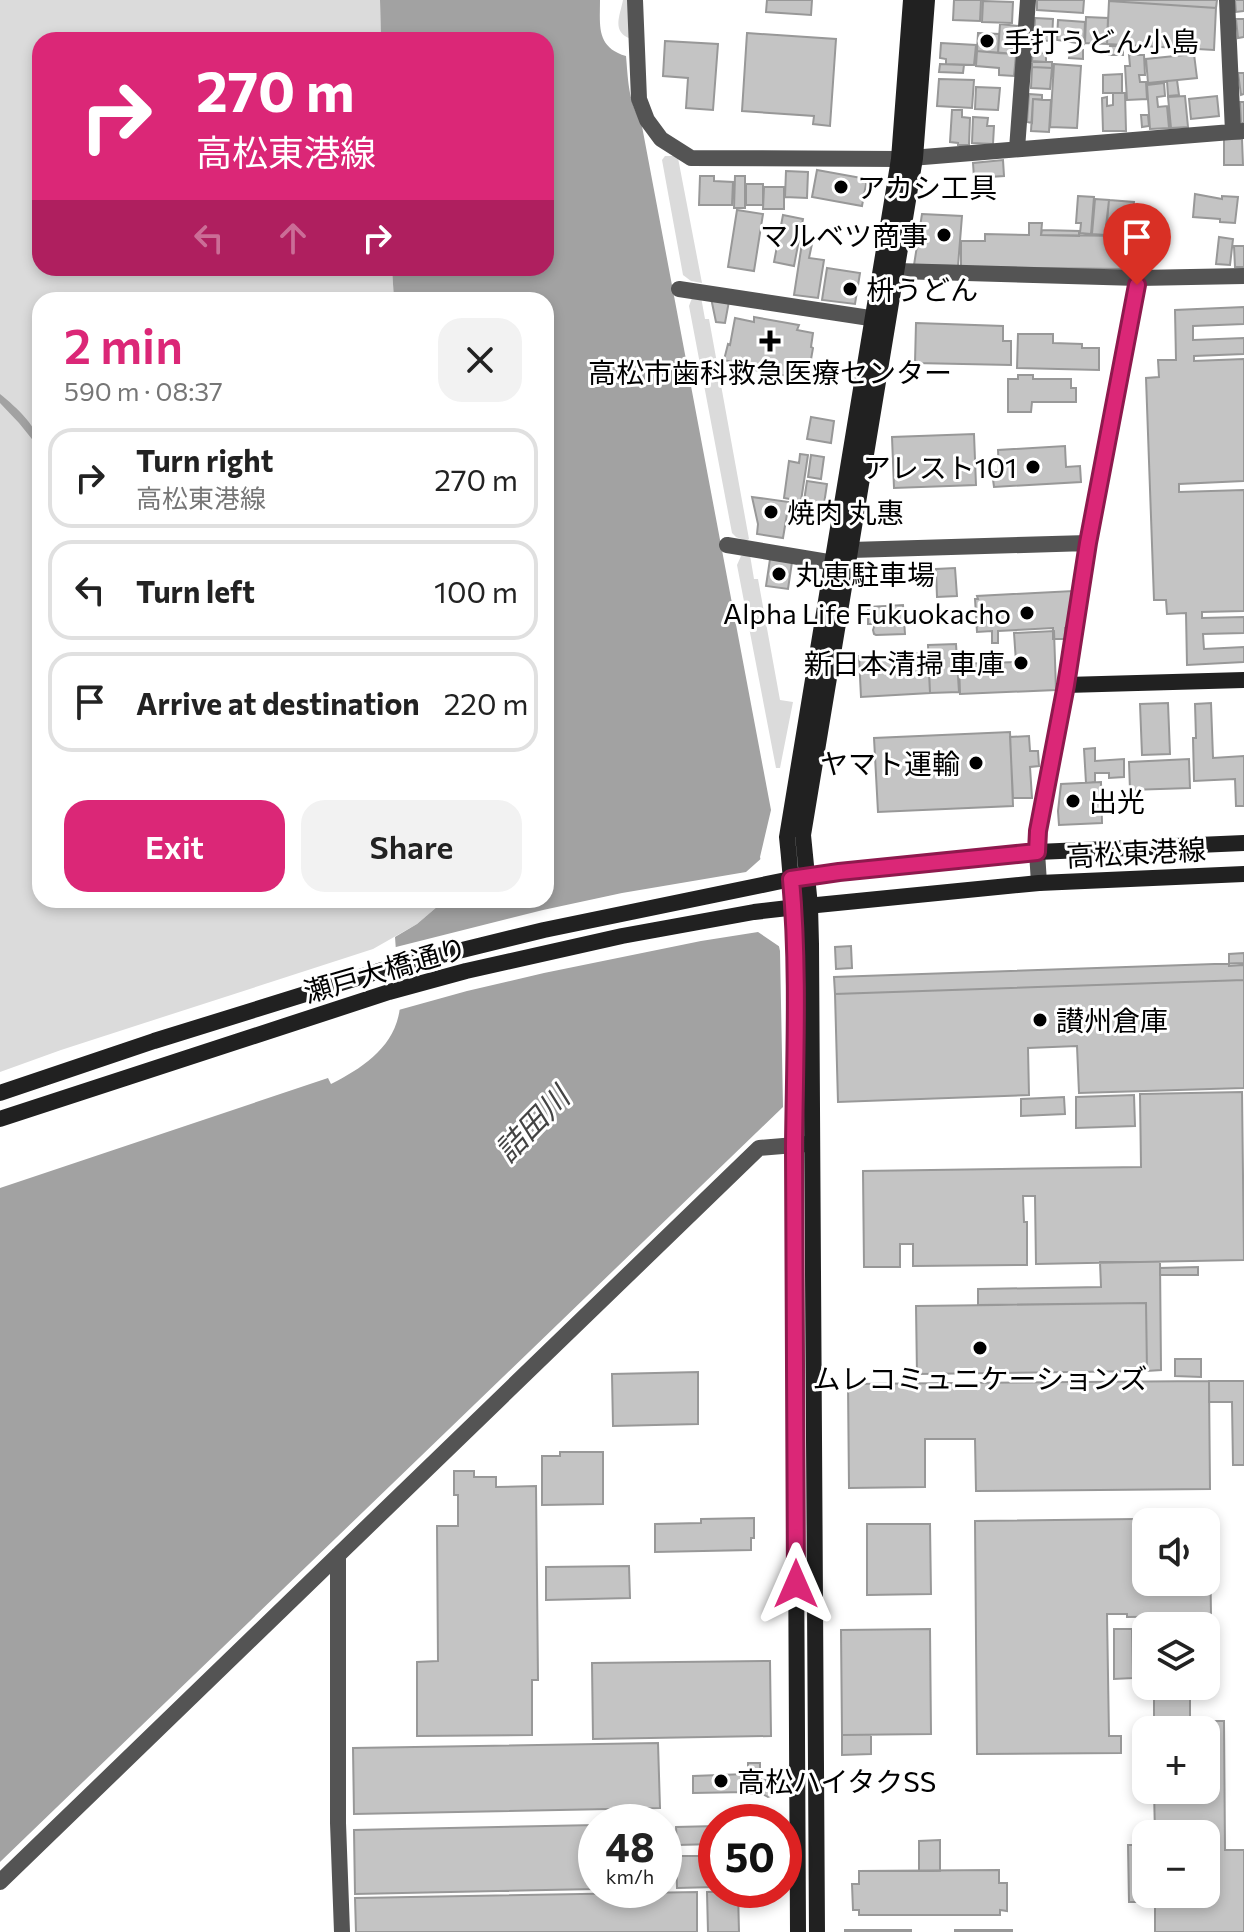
<!DOCTYPE html>
<meta charset="utf-8">
<style>
:root{--surface:#fff;--page:#f2f2f2;--text:#222;--muted:#767676;--line:#e0e0e0;--accent:#db2777}
body{margin:0;font-family:Commissioner,"Noto Sans JP",sans-serif;background:var(--page);color:var(--text);height:100vh;display:flex;flex-direction:column;font-size:30px;white-space:nowrap}
*{box-sizing:border-box;margin:0}
p{font-size:26px;color:var(--muted)}
.icon{flex:none;width:44px;height:44px;fill:none;stroke:currentColor;stroke-width:2;stroke-linecap:round;stroke-linejoin:round}
.map{position:relative;flex:1;overflow:hidden}
.drawer{position:absolute;left:32px;top:292px;width:522px;height:616px;display:flex;flex-direction:column;background:var(--surface);border-radius:24px;box-shadow:0 4px 12px #0003}
.drawer>*{flex:none}
.guide{position:absolute;left:32px;top:32px;width:522px;height:244px;border-radius:24px;box-shadow:0 4px 12px #0003;background:#db2777;color:#fff;overflow:hidden}
.tools{position:absolute;left:1132px;top:1508px;display:grid;gap:16px}
.tools a{display:grid;place-items:center;width:88px;height:88px;border-radius:16px;background:var(--surface);box-shadow:0 4px 12px #0003;font-size:40px}
.speed{position:absolute;left:578px;top:1804px;display:flex;gap:16px;font-size:40px;font-weight:700;text-align:center}
.speed>*{display:grid;place-content:center;width:104px;height:104px;border-radius:50%;background:var(--surface);box-shadow:0 4px 12px #0003;line-height:1}
.speed small{font-size:20px;font-weight:400}
.speed .limit{border:12px solid #d22;background:#fff;color:#111}
.pin{position:absolute;display:grid;place-items:center;width:68px;height:68px;color:#fff;margin:-82px -34px;border-radius:50% 50% 50% 0;rotate:-45deg;box-shadow:0 0 8px #0007}
.pin .icon{rotate:45deg}
.me{position:absolute;width:88px;margin:-44px;rotate:0deg;stroke-linejoin:round;filter:drop-shadow(0 0 6px #0008)}
.turn{display:flex;align-items:center;gap:28px;height:168px;padding:0 32px;font-size:36px}
.turn .icon{width:104px;height:104px;stroke-width:2.5}
.turn b{display:block;font-size:56px;line-height:68px}
.lanes{display:flex;align-items:center;height:76px;padding:0 32px;background:#0003;justify-content:center;gap:40px;direction:ltr}
.lanes .off{opacity:.35}
.round{display:grid;place-items:center;flex:none;width:84px;height:84px;border-radius:24px;background:var(--page)}
.head{display:flex;align-items:center;justify-content:space-between;height:136px;padding:0 32px}
h1{font-size:48px;font-weight:600;line-height:60px;color:var(--accent)}
.cta{display:flex;gap:16px;margin-top:auto;padding:16px 32px}
.cta a{flex:1;height:92px;border-radius:24px;background:var(--accent);color:#fff;font-size:32px;font-weight:600;line-height:92px;text-align:center}
.cta a+a{background:var(--page);color:var(--text)}
ul{padding:0;list-style:none}
li{display:flex;align-items:center;gap:24px;height:100px;margin:0 16px 12px;padding:0 16px;border:4px solid var(--line);border-radius:24px}
li div{flex:1}
li b{display:block;font-size:30px}
li em{font-style:normal}
.map>svg:first-child{display:block}
</style>
<div class="map">
<svg width="1244" height="1932" viewBox="0 0 1244 1932">
<rect width="100%" height="100%" fill="#fff"/>
<path fill="#dbdbdb" d="M0 0H380L381 40H40V268H392L394 300H40V900H445L417 924 373 949 61 1050 0 1072Z
M623 0H630L631 39C611 32 620 16 623 0Z
M665 156H674L678 158 702 283 691 281 683 275 662 160Z
M701 297 705 319H709L749 539 746 541 736 537 732 533 689 306 692 298Z
M747 555H750L754 579H758L780 700 793 702 780 768H776L737 565 741 556Z"/>
<path fill="#a2a2a2" d="M380 0H600C600 26 596 47 626 56 628 77 628 102 641 121L771 810 760 857 780 951 783 1107 0 1862V1188L328 1078 331 1084C363 1068 396 1046 400 1007 401 1001 400 994 399 988 398 971 396 954 395 937L417 924 445 900H546V300H394L392 268H546V40H381Z
M0 394C16 407 40 428 40 449L19 423 0 403Z"/>
<path fill="#fff" d="M765 855 783 949 758 932 701 941 544 973 467 991 395 1011 397 1006 392 948 543 910 622 893 746 872Z"/>
<path fill="#c4c4c4" stroke="#989898" stroke-width="2" fill-rule="evenodd" d="M767 0H812L811 15 766 12Z
M954 0H981L980 21 953 20Z
M1037 0H1084L1083 13 1037 10Z
M1109 0H1217L1216 8 1109 1Z
M1235 0H1244V11L1236 12Z
M983 1 1013 2 1012 23 982 22Z
M1109 1 1216 8 1214 50 1107 44Z
M1086 17 1108 18 1107 44 1085 43Z
M1035 18 1053 19 1052 41 1034 40Z
M1236 19H1244V37L1238 38Z
M1058 20 1085 22 1084 44 1057 40Z
M1000 24 1018 26 1016 54 998 53Z
M747 33 836 39 830 126 813 124 814 116 742 111Z
M978 33 999 34 998 53 977 51Z
M665 41 718 44 713 110 686 108 688 78 663 76Z
M941 43 976 45 974 65 946 64V59L940 58Z
M1110 46H1123V55H1109Z
M1070 49 1083 50V59L1069 58Z
M977 51 1016 54 1014 76 999 75V68L976 66Z
M1033 52 1046 53V62L1032 61Z
M1194 54 1197 78 1148 83 1146 59Z
M1129 55H1144L1145 75H1139L1140 82H1146L1147 99 1127 100 1125 66H1130Z
M1032 62H1052V68L1032 67Z
M940 64 964 65 963 73 939 72Z
M1054 64 1081 66 1077 128 1050 127Z
M1032 67 1052 68 1050 89 1031 88Z
M1238 73H1244V94L1241 95Z
M1122 74V93H1103V75Z
M939 79 974 80 972 108 937 106Z
M1177 80 1179 95 1168 96 1167 81Z
M1164 83 1165 96 1157 97 1158 107 1167 106 1169 128 1150 129 1147 85Z
M976 87 1000 88 998 110 975 109Z
M1113 93H1125L1126 131H1103L1102 98 1107 97V106L1113 105Z
M1029 94 1042 95V100L1033 99 1032 123 1027 122Z
M1185 96 1188 127 1171 128 1168 97Z
M1217 96 1219 116 1191 119 1189 99Z
M1033 99 1051 100 1049 132 1031 131Z
M1240 102H1244V123H1241Z
M952 110H962V117L970 118 969 145H958V143L950 142Z
M1141 115H1148L1149 126 1142 127Z
M973 117 988 118 987 126H994L993 144 972 143Z
M1224 139H1242L1243 165H1224Z
M1003 160 1004 176 974 178 973 163Z
M817 170 867 179 862 206 812 197Z
M786 171 808 172 807 198 785 197Z
M700 176H714V181L733 182 732 205H699Z
M735 176H745V208H734Z
M746 184H763V205H746Z
M764 187H784V209H763Z
M1195 194 1222 199V196L1238 197 1235 223 1220 222V219L1193 217Z
M1078 196 1094 197 1091 234 1080 233 1081 223H1076Z
M1095 199 1109 200 1105 235 1092 234Z
M1109 200 1134 202 1131 236 1106 234Z
M737 210 763 214 754 271 728 267Z
M922 214 962 216 958 266 914 265Z
M783 215 803 219 794 266 774 262Z
M1029 223H1042L1041 235 1128 236 1127 269 961 267V241H985V234L1029 235Z
M1042 230 1079 231V236L1041 235Z
M1219 237 1233 239 1230 265 1216 264Z
M802 243 812 244 809 258 824 260 818 298 794 295Z
M1234 246H1244V267H1235Z
M827 268 860 273 855 304 822 300Z
M711 298 729 301 725 323 716 322Z
M1244 307V324L1193 326V340L1244 338V354L1194 356V361L1244 359V481L1179 484V492L1244 490V611L1202 612V618L1244 617V633L1203 634 1204 649 1244 647V662L1187 665 1186 613 1167 614 1166 600H1154L1146 378 1159 377 1158 360H1176L1175 310Z
M754 317 799 325 797 330 813 333 811 347 813 348 810 365H807L805 379 732 366V362L724 360 728 344 730 345 735 318 754 322Z
M916 323 1003 326V341H1011V365L915 363Z
M1018 334H1053V343L1082 344V348H1099V370L1017 368Z
M1018 375H1033V379H1071V388H1076V402H1032L1031 412H1008V379H1018Z
M811 417 834 421 831 443 807 439Z
M974 434 976 485 894 488 892 437Z
M1065 446 1066 467 1080 466 1081 482 994 487 992 472H999L998 450Z
M800 454 808 455 801 501 784 498 789 461 799 463Z
M811 455 824 457 821 479 808 477Z
M807 481 827 484 824 504 804 501Z
M752 497 789 502 783 538 757 534 758 524Z
M770 559 792 562 788 589 766 586Z
M955 568 957 596 937 597 936 569Z
M1073 591 1079 627 1065 628 1066 639H1053V628L998 631V643H992V631L977 632 975 599H978L977 596Z
M903 605 905 634 876 635 874 634 873 630 875 624H868V607Z
M1054 631 1056 690 960 694 959 664 1016 662 1014 633Z
M956 644 959 692 930 693 928 645Z
M928 653 930 693 861 697 859 656Z
M1168 703 1170 754 1142 755 1140 704Z
M1211 703 1213 758 1244 756V806H1236L1235 779 1194 781 1193 738H1196L1195 704Z
M1010 732 1013 806 878 812 874 738Z
M1029 736 1030 751H1038L1039 766 1030 767 1032 798H1013L1010 737Z
M1095 748V761L1124 759V777L1109 778V773H1095V782L1086 783 1084 749Z
M1189 759 1190 788 1130 790 1129 762Z
M1101 782 1102 823 1059 825 1058 811 1061 784Z
M851 946 852 968 836 969 835 947Z
M1244 953V965L1229 966V954Z
M1244 963V980L835 994 834 977Z
M1244 980V1088L1079 1093 1077 1046 1028 1048 1029 1095 838 1102 835 994Z
M1242 1092 1244 1260 1036 1264 1035 1196H1023L1024 1222H1027V1265L913 1266V1244H900V1267H864L863 1171 1141 1167 1140 1094Z
M1134 1095 1135 1126 1076 1128V1097Z
M1064 1097 1065 1114 1021 1116V1099Z
M1100 1262H1160L1161 1370 1147 1371 1146 1303 978 1305V1289L1101 1287Z
M1198 1267V1275H1160V1268Z
M1146 1303 1147 1371 917 1374 916 1306Z
M1175 1359H1201V1377L1175 1376Z
M698 1372V1424L613 1426 612 1374Z
M1209 1381H1244V1465H1233L1232 1402H1209Z
M1209 1381 1210 1489 976 1491 975 1439H925V1487L849 1488 848 1384Z
M560 1452H603V1504L542 1505V1456H560Z
M454 1471H474V1477H496V1487L536 1486 538 1680H532V1735L417 1736V1662L438 1661 437 1526H458V1495H454Z
M754 1518V1538H751V1550L655 1552V1524L701 1523V1519Z
M1215 1518 1216 1544H1210L1211 1616 1127 1617V1614H1107L1109 1736H1121V1753L977 1754 975 1521ZM1146 1522H1206V1582H1146Z
M867 1524H930L931 1594 867 1595Z
M629 1566 630 1598 546 1600V1567Z
M930 1629 931 1734 842 1735 841 1630Z
M1114 1629H1132L1133 1678 1114 1679Z
M770 1661 771 1736 593 1739 592 1663Z
M1154 1696H1190V1721H1224L1225 1850H1244V1932H1155V1894H1206V1834H1155L1154 1790H1206V1730H1154Z
M842 1735H871V1754L842 1755Z
M658 1743 660 1808 354 1814 353 1748Z
M748 1763H760V1778L762 1780 771 1779 776 1783 777 1790 774 1795 768 1797 761 1793 748 1794Z
M746 1774V1792L693 1793V1776Z
M596 1825V1889L355 1894 354 1830Z
M716 1826V1844L677 1845 676 1827Z
M940 1840V1871H919V1841Z
M1128 1845H1146V1894H1153L1154 1902H1129Z
M676 1856H716V1887L677 1888Z
M999 1870V1883H1007V1911L1000 1910V1915H859V1910H853L852 1884H859V1871Z
M738 1891 739 1932H708L707 1892Z
M697 1892V1932H356L355 1898Z
M845 1930H911V1932H845Z
M955 1930H1012V1932H955Z"/>
<g fill="none" stroke-linecap="round" stroke-linejoin="round">
<path stroke="#545454" stroke-width="16" d="M635 0 639 99 647 120 661 139 691 158 899 159 1244 131
M1227 0 1233 132
M1017 149 1028 0
M897 271 1138 278 1244 276
M679 289 883 320
M727 545 846 565
M851 550 1088 543
M1039 883 1037 852 1038 831 1066 685 1088 543 1138 278
M338 1555V1823L342 1932
M0 1882 759 1148 807 1144"/>
<path stroke="#212121" stroke-width="16" d="M1066 685 1244 680
M0 1093 154 1041 389 968 544 930 791 879 839 872 1037 852 1244 843
M0 1119 389 992 466 971 622 936 754 912 797 907 1039 883 1244 874
M798 1932 794 1145C796 1042 798 939 787 837L899 159 911 0
M817 1932 811 944 810 906 803 835 915 158 927 0"/>
</g>
<g fill="none" stroke-linecap="round" stroke-linejoin="round">
<defs>
<path id="route" d="M796 1584C795 1438 794 1292 794 1146 795 1057 799 967 791 879L839 872 1037 852 1038 831 1066 685 1088 543 1137 285"/>
</defs>
<use href="#route" stroke="#8e194d" stroke-width="20"/>
<use href="#route" stroke="#db2777" stroke-width="14"/>
</g>
<g fill="#000" stroke="#fff" stroke-width="3">
<circle cx="987" cy="41" r="8"/>
<circle cx="841" cy="187" r="8"/>
<circle cx="944" cy="235" r="8"/>
<circle cx="850" cy="289" r="8"/>
<path d="M766 329h8v8h8v8h-8v8h-8v-8h-8v-8h8z"/>
<circle cx="1033" cy="467" r="8"/>
<circle cx="771" cy="512" r="8"/>
<circle cx="779" cy="574" r="8"/>
<circle cx="1027" cy="613" r="8"/>
<circle cx="1021" cy="663" r="8"/>
<circle cx="976" cy="763" r="8"/>
<circle cx="1073" cy="801" r="8"/>
<circle cx="1040" cy="1020" r="8"/>
<circle cx="980" cy="1348" r="8"/>
<circle cx="721" cy="1781" r="8"/>
</g>
<g text-anchor="middle" dominant-baseline="central" stroke-width="6" stroke-linejoin="round" paint-order="stroke">
<g font-size="28" fill="#000" stroke="#fff" text-anchor="start">
<text x="1003" y="41">手打うどん小島</text>
<text x="857" y="187">アカシ工具</text>
<text x="928" y="235" text-anchor="end">マルベツ商事</text>
<text x="866" y="289">枡うどん</text>
<text x="770" y="372" text-anchor="middle">高松市歯科救急医療センター</text>
<text x="1017" y="467" text-anchor="end">アレスト101</text>
<text x="787" y="512">焼肉 丸惠</text>
<text x="795" y="574">丸恵駐車場</text>
<text x="1011" y="613" text-anchor="end">Alpha Life Fukuokacho</text>
<text x="1005" y="663" text-anchor="end">新日本清掃 車庫</text>
<text x="960" y="763" text-anchor="end">ヤマト運輸</text>
<text x="1089" y="801">出光</text>
<text x="1056" y="1020">讃州倉庫</text>
<text x="980" y="1378" text-anchor="middle">ムレコミュニケーションズ</text>
<text x="737" y="1781">高松ハイタクSS</text>
</g>
<g font-size="28" fill="#000" stroke="#fff">
<text transform="translate(1136 852) rotate(-3)">高松東港線</text>
<text transform="translate(385 969) rotate(-16)">瀬戸大橋通り</text>
</g>
<g font-size="30" font-style="italic" fill="#434343" stroke="#fff">
<text transform="translate(531 1123) rotate(-46)">詰田川</text>
</g>
</g>
</svg>
<div class="tools">
<a><svg class="icon" aria-label="sound" viewBox="0 0 24 24"><path d="M4 9h4l5-4v14l-5-4H4zM17 9q2 3 0 6"/></svg></a>
<a><svg class="icon" aria-label="layers" viewBox="0 0 24 24"><path d="M12 4l9 5-9 5-9-5zM3 14l9 5 9-5"/></svg></a>
<a>+</a>
<a>−</a>
</div>
<div class="speed"><div>48<small>km/h</small></div><div class="limit">50</div></div>
<div class="pin" style="left:1137px;top:285px;background:#d93025"><svg class="icon" aria-label="arrive" viewBox="0 0 24 24"><path d="M6 21V4h12l-3 4 3 4H6"/></svg></div>
<svg class="me" style="left:796px;top:1584px" viewBox="-20 -20 40 40"><path d="M0-17L14 15 0 8-14 15z" fill="#db2777" stroke="#fff" stroke-width="4"/></svg>
<div class="guide">
<div class="turn"><svg class="icon" aria-label="right" viewBox="0 0 24 24"><path d="M7 20v-9h11M14 6l5 5-5 5"/></svg><div><b>270 m</b>高松東港線</div></div>
<div class="lanes"><svg class="icon off" aria-label="left" viewBox="0 0 24 24"><path d="M17 20v-9H6M10 6l-5 5 5 5"/></svg><svg class="icon off" aria-label="ahead" viewBox="0 0 24 24"><path d="M12 20V5M6 11l6-6 6 6"/></svg><svg class="icon" aria-label="right" viewBox="0 0 24 24"><path d="M7 20v-9h11M14 6l5 5-5 5"/></svg></div>
</div>
<section class="drawer">
<div class="head"><div><h1>2 min</h1><p>590 m · 08:37</p></div><a class="round"><svg class="icon" aria-label="close" viewBox="0 0 24 24"><path d="M6 6l12 12M18 6L6 18"/></svg></a></div>
<ul>
<li><svg class="icon" aria-label="right" viewBox="0 0 24 24"><path d="M7 20v-9h11M14 6l5 5-5 5"/></svg><div><b>Turn right</b><p>高松東港線</p></div><em>270 m</em></li>
<li><svg class="icon" aria-label="left" viewBox="0 0 24 24"><path d="M17 20v-9H6M10 6l-5 5 5 5"/></svg><div><b>Turn left</b></div><em>100 m</em></li>
<li><svg class="icon" aria-label="arrive" viewBox="0 0 24 24"><path d="M6 21V4h12l-3 4 3 4H6"/></svg><div><b>Arrive at destination</b></div><em>220 m</em></li>
</ul>
<div class="cta"><a>Exit</a><a>Share</a></div>
</section>
</div>
